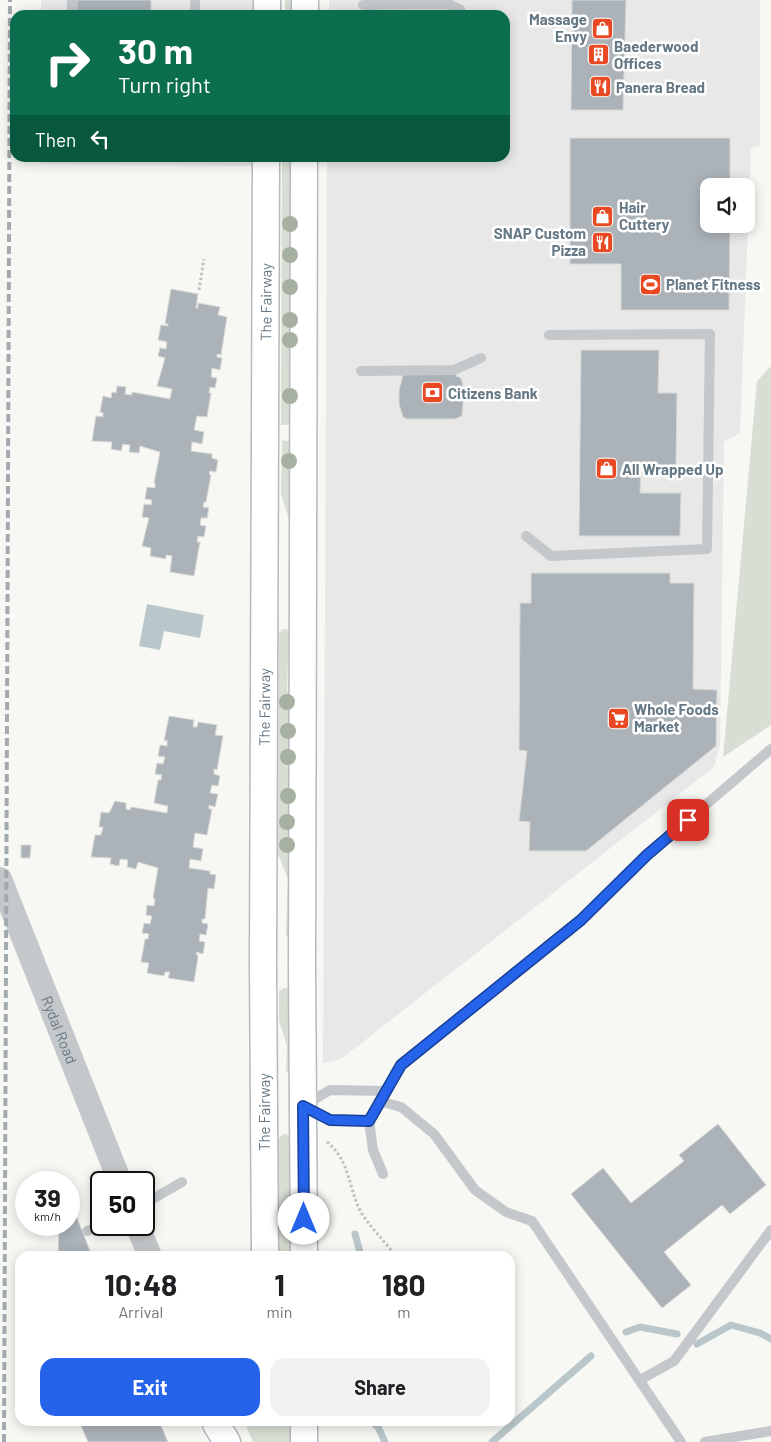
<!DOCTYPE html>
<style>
:root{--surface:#fff;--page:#f2f2f2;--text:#202124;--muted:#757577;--accent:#2563eb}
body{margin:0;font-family:Barlow,sans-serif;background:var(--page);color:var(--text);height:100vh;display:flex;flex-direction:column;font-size:19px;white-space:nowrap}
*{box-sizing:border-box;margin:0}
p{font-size:16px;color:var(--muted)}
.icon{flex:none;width:28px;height:28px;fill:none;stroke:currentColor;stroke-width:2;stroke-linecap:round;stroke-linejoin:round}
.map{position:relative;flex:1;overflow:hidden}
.side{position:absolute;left:15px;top:1251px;width:500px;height:175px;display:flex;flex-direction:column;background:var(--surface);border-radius:15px;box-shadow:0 2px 12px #0003}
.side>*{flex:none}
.guide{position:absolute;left:10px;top:10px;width:500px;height:152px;border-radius:15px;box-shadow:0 2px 12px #0003;background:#0b6e4f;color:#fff;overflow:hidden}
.fabs{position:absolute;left:700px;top:178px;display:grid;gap:10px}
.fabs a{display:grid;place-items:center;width:55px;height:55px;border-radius:10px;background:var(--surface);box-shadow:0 2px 12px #0003;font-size:25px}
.speed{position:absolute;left:15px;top:1171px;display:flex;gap:10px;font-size:25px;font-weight:700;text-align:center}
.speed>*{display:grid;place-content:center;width:65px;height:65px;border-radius:50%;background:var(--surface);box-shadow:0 2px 12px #0003;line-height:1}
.speed small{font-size:12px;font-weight:400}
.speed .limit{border:2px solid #111;border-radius:8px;background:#fff;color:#111}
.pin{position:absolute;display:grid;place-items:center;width:42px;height:42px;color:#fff;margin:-21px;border-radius:10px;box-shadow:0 2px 8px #0006}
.me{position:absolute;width:55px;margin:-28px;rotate:0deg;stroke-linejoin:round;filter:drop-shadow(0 0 4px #0008)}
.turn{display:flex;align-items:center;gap:18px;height:105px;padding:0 25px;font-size:22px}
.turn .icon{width:65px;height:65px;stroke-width:2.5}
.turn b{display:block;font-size:35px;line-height:42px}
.then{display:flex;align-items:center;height:48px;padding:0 25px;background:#0003;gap:10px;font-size:19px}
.eta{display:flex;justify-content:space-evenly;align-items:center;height:85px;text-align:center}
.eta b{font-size:30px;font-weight:700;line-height:35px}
.primary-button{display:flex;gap:10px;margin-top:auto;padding:10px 25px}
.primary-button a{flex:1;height:58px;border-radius:15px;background:var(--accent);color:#fff;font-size:20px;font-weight:700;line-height:58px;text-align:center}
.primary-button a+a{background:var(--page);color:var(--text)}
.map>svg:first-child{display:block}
</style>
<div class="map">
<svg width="771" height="1442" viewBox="0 0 771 1442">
<rect width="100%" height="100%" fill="#f7f7f3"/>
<path fill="#e7e8e7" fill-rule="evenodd" d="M41 0H259V15H41Z
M329 0H760V146L751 148 740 433 724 442 720 745 714 767 341 1059 323 1063 327 158H505V15H329ZM709 186H746V224H709Z
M41 158H260V166L41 164Z"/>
<path fill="#d8ded4" d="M285 0H300V15H285Z
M282 158H290V214L299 236 297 425H281Z
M771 366V725L723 757 757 381Z
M282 440 294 442 297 578H289V519L281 494Z
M283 629H287L289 633 287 690 298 713 296 937 286 936 288 879 278 854 279 633Z
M284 988 292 989V1075L286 1071 287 1046 279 1021V991Z
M283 1134 292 1135 295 1256H276L277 1140Z
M258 1421H293V1442H253L246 1426Z"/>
<path fill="#b9c7ca" d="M147 604 204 615 200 638 164 631 160 650 139 646Z"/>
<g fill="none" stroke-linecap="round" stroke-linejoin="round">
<path stroke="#b9c7ca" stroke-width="7" d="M355 1234 361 1256
M626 1332 640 1327 677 1334
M697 1344 731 1325 760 1333 771 1339
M371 1421 378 1427 385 1442
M492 1442 591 1356"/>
</g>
<path fill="#abb3b9" stroke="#d8d8d6" d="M77 0H151V12H175V15L77 14Z
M572 0H626L623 110H571Z
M570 138H730V186H709V224H730L729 310H621V264H570Z
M171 289 198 294 196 308H198V303L220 307 218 315 227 317 221 355 217 354V357L222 358 220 370 212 368 211 377 217 378 215 388 210 387 209 393H211L207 417 197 416 194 430 204 432 202 444 192 442 191 451 212 454V458L218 460 216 472 210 471 209 474 211 475 206 502H204L203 507 209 508 207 518H201L200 525 206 526 204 537 198 536 197 542H200L194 576 170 572 172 556 166 555V559L150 556 151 548 142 546 149 518 142 517 144 504 151 505 152 500 145 499 147 487 155 488V483H154L160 452 140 446 139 453 129 452 130 445 123 444 121 451 111 449 112 442 92 441 96 416 103 417V413L100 412 103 396 111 398 112 392 116 393 117 386 126 387 125 394 132 395V392L170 399 172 389 157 386 165 358 158 356 160 348 166 349 167 342 158 340 161 325 168 326V324H165Z
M581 350H659L658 393H677L676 465H641L640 493H681L680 536H579Z
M408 372H456V376L461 378 464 390 462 416 455 419H407L403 417 399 404V390L403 375H408Z
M531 573H670V583H694L693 689 717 690 716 746 586 851H529L530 822 519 821 527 751 519 750 520 603H531Z
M169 716 194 720 193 727H197L198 722 217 725 215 735 223 736 217 770 214 769V774L220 776 218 786 212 785 210 793 218 794 215 807 209 805V809H212L207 835 195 833 193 847 203 849 201 861 190 859 189 868 210 871V874L216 875 214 889 208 888 205 919H202V923L208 924 206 935 200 934 199 941 205 942 203 954 196 952 198 957 194 982 168 978 170 972H165L164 976 147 973 149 963 141 962 145 939H148L149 934 142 933 144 923 150 924 152 916 146 915 147 905 154 906 155 899 153 898 158 868 138 862 136 869 127 867 128 860 120 859 119 866 110 864 111 858 91 857 95 835H101L103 827H99L101 812 109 813 115 801 126 803V809L130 810 131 807 167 813 168 806 154 803 158 780H161L162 775 155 774 157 763 163 764 165 757 158 756 160 745 167 746V740L164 741Z
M21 845H31L30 858H21Z
M718 1124 766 1185 730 1214 722 1205 664 1252 691 1285 662 1308 571 1194 603 1168 631 1203 684 1161 679 1155Z
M69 1198 92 1256H58L59 1225H69Z
M79 1421H159L168 1442H88Z"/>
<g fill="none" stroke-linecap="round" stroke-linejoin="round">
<defs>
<g id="secondary">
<path d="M267 15V0"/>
<path d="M305 15V0"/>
<path id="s2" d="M265 1256 263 965 266 158"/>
<path d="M304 1256 302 966 304 158"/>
<path d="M216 1424 227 1442"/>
<path d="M304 1442V1421"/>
</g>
</defs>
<use href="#secondary" stroke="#b4babe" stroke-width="29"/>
<path stroke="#bec0c2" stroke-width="3" stroke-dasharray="2.5 2.5" stroke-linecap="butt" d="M199 290 204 259
M327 1142C351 1161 348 1190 362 1214 372 1229 385 1242 396 1256"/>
<path stroke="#c4c8cb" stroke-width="10" d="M72 0V15
M195 0V15
M363 5 448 4 460 9 461 15
M361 371 454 370 481 358
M526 536 551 556 707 549 710 334 549 335
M379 1101 401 1107 434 1134 475 1190 506 1212 532 1221 681 1442
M305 1105 330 1090 385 1091
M304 1106 330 1120 369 1121
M383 1174 373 1150 369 1121 401 1065 581 920 647 855 771 749
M144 1204 182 1182
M87 1231 101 1225
M640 1380 674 1361 771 1230
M705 1442 771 1431"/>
<g stroke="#c4c8cb" stroke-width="24">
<path id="s1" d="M0 879 120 1182"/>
<path d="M137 1225 150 1256"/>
</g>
<use href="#secondary" stroke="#fff" stroke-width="26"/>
<path stroke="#a2aaaf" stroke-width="4" stroke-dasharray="8 4" stroke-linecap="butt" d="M4 1442 10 0"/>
</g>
<g fill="#a7b1a2">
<circle cx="290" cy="224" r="8"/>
<circle cx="290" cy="255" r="8"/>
<circle cx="290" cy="287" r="8"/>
<circle cx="290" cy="320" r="8"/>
<circle cx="290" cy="340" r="8"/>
<circle cx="290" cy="396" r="8"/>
<circle cx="289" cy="461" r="8"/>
<circle cx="287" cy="702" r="8"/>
<circle cx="288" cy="731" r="8"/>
<circle cx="288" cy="757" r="8"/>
<circle cx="288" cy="796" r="8"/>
<circle cx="287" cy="822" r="8"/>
<circle cx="287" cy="845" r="8"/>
</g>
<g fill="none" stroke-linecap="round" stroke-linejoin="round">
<defs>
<path id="route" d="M304 1219 303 1106 330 1120 369 1121 401 1065 581 920 647 855 688 820"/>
</defs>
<use href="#route" stroke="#184099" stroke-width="12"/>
<use href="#route" stroke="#2563eb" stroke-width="9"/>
</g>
<defs>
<symbol id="shop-square" viewBox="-11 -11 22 22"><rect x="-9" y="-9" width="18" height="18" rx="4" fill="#e84922" stroke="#fff"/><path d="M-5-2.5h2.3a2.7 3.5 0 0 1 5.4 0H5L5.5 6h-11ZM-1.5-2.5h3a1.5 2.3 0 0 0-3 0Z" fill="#fff"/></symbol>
<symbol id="building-square" viewBox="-11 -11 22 22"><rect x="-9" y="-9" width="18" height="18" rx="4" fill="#e84922" stroke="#fff"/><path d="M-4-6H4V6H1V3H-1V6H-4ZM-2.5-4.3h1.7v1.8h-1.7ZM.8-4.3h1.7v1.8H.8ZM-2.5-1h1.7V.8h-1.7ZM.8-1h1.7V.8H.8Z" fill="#fff"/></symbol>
<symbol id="restaurant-square" viewBox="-11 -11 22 22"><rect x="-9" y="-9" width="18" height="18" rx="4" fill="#e84922" stroke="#fff"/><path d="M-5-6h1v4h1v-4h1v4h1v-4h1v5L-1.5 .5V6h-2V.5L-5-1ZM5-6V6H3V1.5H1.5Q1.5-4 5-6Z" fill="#fff"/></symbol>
<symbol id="stadium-square" viewBox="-11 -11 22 22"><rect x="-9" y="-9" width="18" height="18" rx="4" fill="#e84922" stroke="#fff"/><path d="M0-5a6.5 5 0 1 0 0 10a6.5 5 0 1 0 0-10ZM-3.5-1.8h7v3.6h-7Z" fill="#fff"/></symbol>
<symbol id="bank-square" viewBox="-11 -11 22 22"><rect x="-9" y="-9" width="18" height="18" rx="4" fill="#e84922" stroke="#fff"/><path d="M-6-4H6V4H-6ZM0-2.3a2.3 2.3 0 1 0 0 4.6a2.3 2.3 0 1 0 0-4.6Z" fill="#fff"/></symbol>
<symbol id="supermarket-square" viewBox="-11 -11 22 22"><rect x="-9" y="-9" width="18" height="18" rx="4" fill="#e84922" stroke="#fff"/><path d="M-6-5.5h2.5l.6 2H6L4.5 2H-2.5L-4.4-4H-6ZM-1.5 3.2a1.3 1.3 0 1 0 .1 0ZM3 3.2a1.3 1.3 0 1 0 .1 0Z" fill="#fff"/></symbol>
</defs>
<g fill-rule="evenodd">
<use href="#shop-square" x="590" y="16" width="25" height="25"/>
<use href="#building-square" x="586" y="42" width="25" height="25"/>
<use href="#restaurant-square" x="588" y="74" width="25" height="25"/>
<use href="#shop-square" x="590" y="204" width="25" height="25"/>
<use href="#restaurant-square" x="590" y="230" width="25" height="25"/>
<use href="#stadium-square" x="638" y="272" width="25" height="25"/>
<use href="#bank-square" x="420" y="380" width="25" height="25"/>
<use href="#shop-square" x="594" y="456" width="25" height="25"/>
<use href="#supermarket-square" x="606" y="706" width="25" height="25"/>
</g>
<g text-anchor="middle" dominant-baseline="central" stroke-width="5" stroke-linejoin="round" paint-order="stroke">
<g font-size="15" font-weight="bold" fill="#657885" stroke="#fff" text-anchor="start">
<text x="587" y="19" text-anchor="end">Massage<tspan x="587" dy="17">Envy</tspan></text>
<text x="614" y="46">Baederwood<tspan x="614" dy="17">Offices</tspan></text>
<text x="616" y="87">Panera Bread</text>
<text x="619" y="207">Hair<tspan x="619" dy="17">Cuttery</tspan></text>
<text x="586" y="233" text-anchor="end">SNAP Custom<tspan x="586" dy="17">Pizza</tspan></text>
<text x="666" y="284">Planet Fitness</text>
<text x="448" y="393">Citizens Bank</text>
<text x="622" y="469">All Wrapped Up</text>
<text x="634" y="709">Whole Foods<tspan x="634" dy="17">Market</tspan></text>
</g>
<g font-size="15" fill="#657885" stroke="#fff">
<text stroke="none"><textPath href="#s2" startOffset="954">The Fairway</textPath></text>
<text stroke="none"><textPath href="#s2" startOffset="549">The Fairway</textPath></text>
<text stroke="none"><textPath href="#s1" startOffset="162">Rydal Road</textPath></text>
<text transform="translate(264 1112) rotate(-90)">The Fairway</text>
</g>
</g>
</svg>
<div class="fabs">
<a><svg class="icon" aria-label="sound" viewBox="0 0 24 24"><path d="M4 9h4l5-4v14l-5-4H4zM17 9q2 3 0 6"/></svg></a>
</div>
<div class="speed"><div>39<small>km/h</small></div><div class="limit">50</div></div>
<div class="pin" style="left:688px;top:820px;background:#d93025"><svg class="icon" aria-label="arrive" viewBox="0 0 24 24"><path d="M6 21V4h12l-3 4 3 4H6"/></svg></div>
<svg class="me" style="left:304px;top:1219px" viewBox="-20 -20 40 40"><circle r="19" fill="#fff"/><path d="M0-13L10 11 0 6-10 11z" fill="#2563eb"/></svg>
<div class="guide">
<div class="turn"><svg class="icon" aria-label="right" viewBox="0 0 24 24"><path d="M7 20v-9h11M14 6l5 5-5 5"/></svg><div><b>30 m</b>Turn right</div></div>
<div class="then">Then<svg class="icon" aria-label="left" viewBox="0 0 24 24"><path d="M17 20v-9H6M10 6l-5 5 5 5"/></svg></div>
</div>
<section class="side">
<div class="eta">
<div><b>10:48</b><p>Arrival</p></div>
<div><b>1</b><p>min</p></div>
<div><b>180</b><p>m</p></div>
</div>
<div class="primary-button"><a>Exit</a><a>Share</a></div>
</section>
</div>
